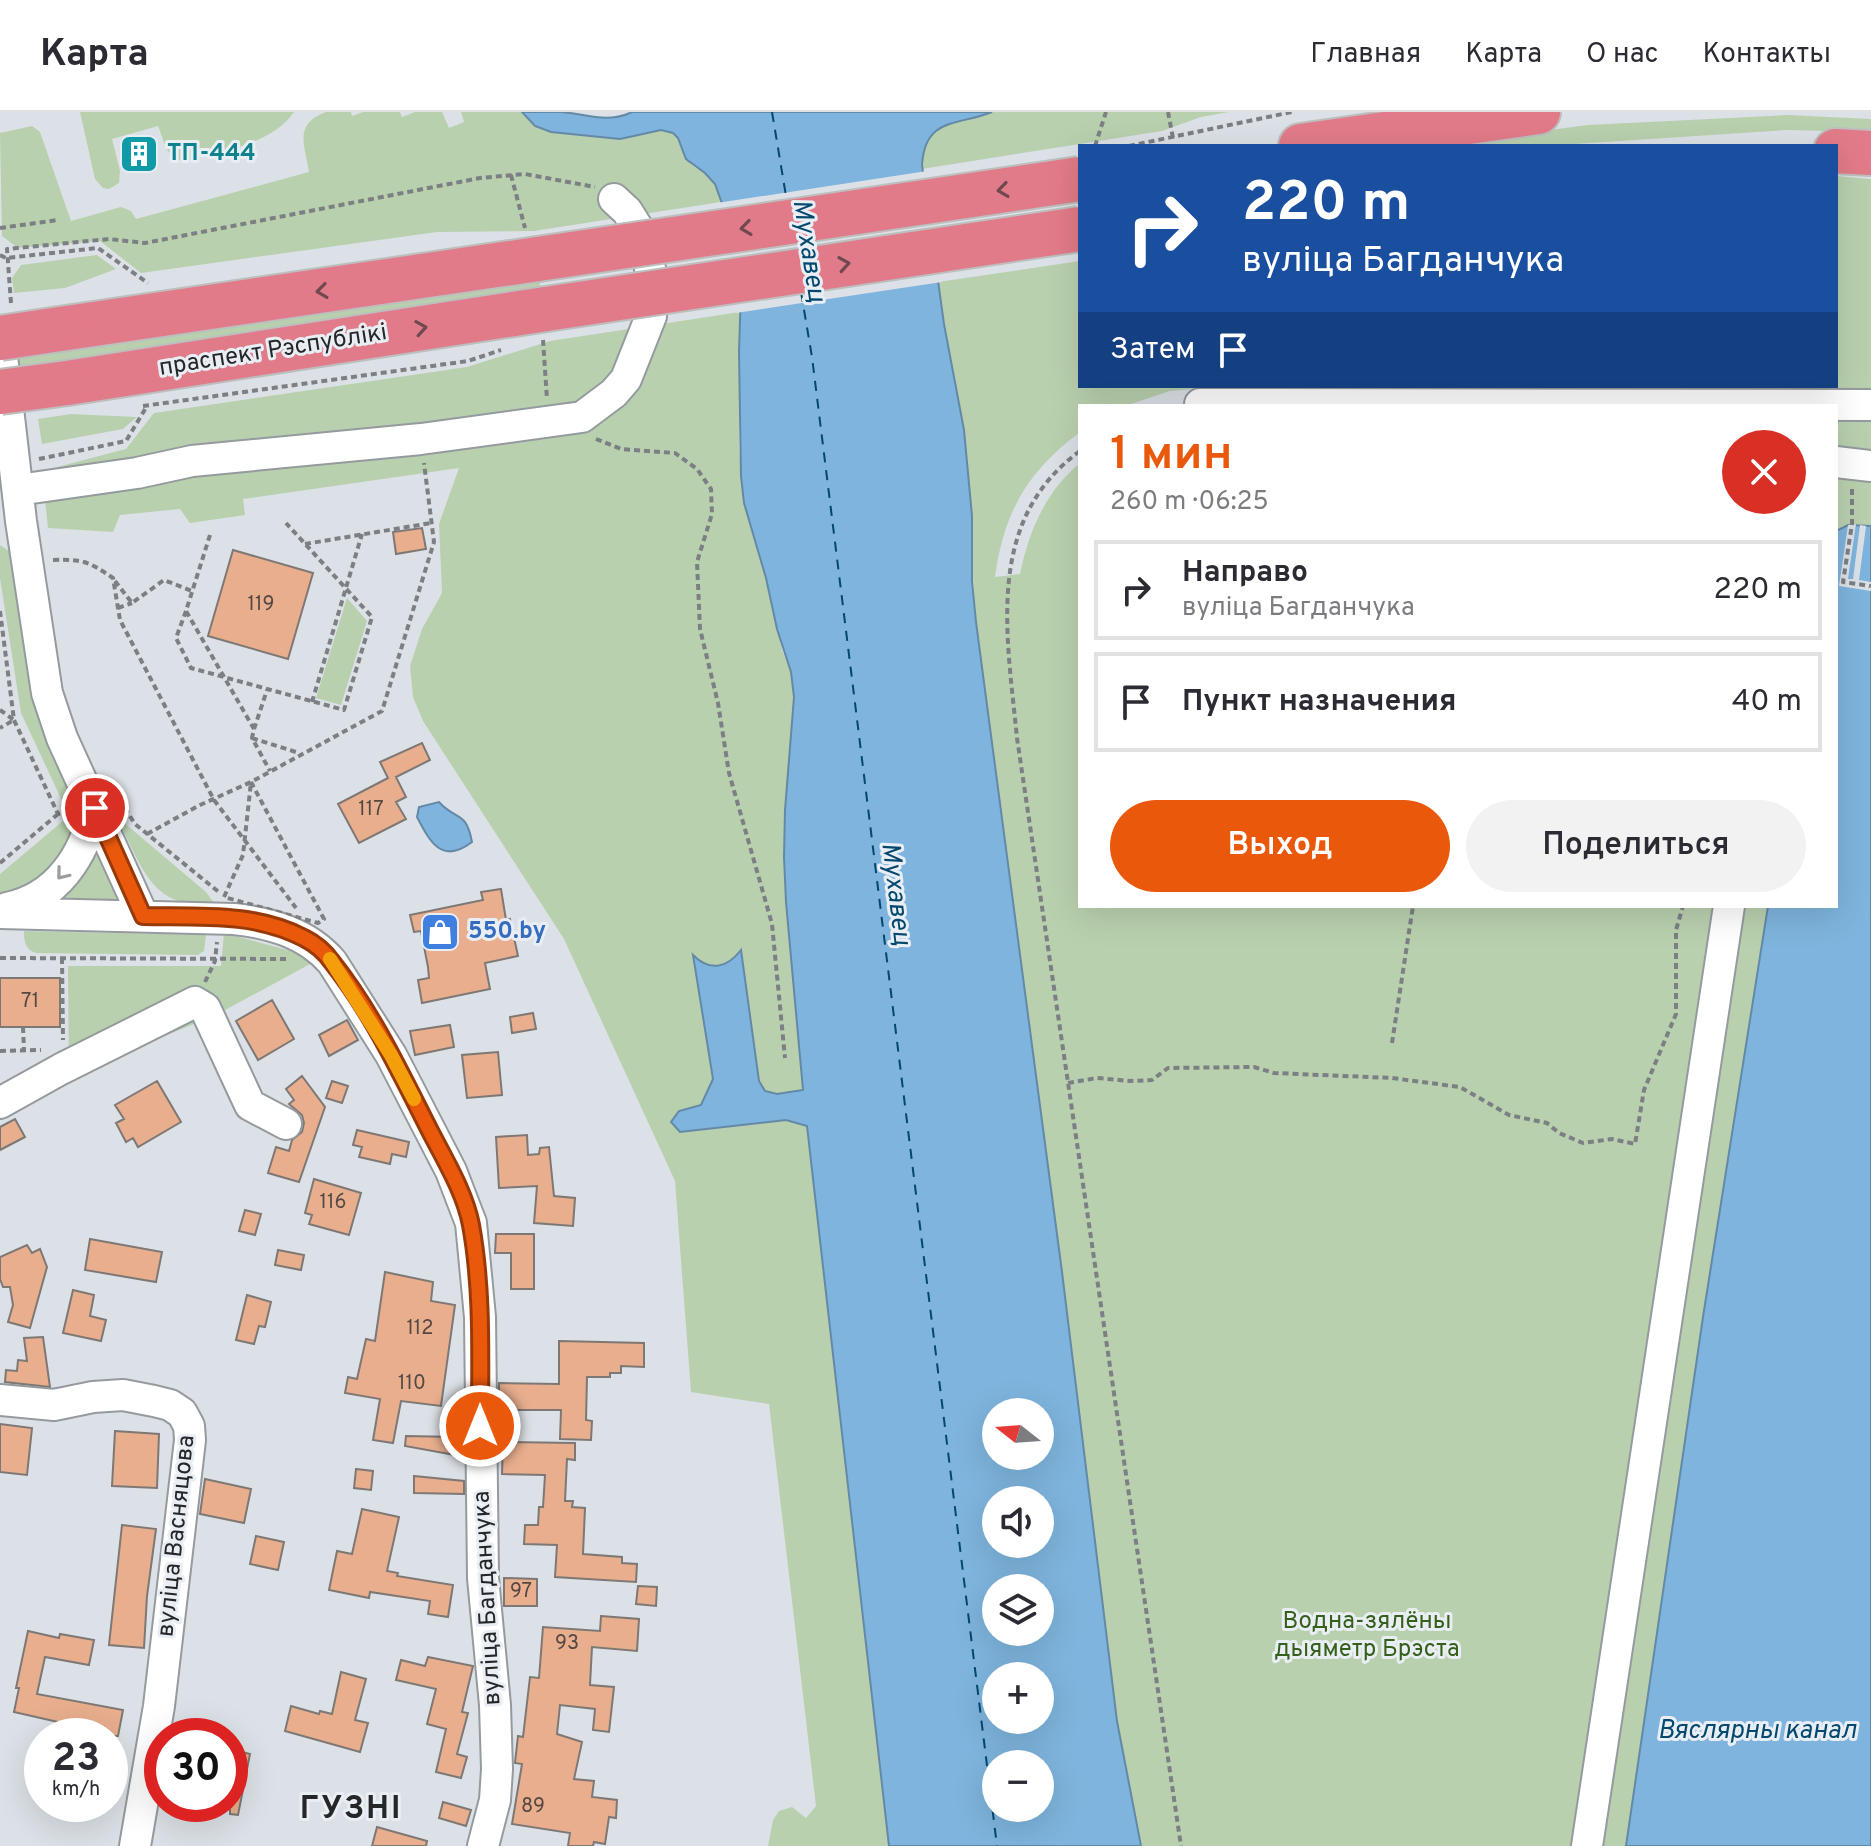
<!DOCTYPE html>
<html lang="ru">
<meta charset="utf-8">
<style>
:root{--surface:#fff;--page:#f2f2f3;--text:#2b2b33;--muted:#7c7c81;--line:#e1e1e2;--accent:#ea580c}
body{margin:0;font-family:Overpass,sans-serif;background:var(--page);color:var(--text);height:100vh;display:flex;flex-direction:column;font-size:30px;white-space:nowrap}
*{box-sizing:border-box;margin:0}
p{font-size:26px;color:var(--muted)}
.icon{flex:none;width:44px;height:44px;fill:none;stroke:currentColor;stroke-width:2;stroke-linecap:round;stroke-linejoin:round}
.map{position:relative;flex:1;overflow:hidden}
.details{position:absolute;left:1078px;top:292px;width:760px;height:504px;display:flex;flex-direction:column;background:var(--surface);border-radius:0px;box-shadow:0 8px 32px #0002}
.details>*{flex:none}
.top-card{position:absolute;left:1078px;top:32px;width:760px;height:244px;border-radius:0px;box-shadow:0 8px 32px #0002;background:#1a4fa0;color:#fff;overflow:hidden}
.needle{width:52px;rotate:287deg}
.buttons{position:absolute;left:982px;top:1286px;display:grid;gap:16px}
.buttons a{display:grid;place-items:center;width:72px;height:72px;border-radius:50%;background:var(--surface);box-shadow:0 8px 32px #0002;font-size:40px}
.speed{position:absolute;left:24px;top:1606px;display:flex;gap:16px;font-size:40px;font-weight:700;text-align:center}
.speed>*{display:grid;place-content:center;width:104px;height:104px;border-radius:50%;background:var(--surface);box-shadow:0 8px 32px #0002;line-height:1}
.speed small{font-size:20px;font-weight:400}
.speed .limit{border:12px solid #d22;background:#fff;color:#111}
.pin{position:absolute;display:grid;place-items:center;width:68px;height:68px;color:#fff;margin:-34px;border:4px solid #fff;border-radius:50%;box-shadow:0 2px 8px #0007}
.me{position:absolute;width:88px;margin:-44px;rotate:0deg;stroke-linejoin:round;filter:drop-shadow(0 0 6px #0008)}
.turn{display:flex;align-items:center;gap:28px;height:168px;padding:0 32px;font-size:36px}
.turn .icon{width:104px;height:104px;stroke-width:2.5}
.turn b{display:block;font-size:56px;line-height:68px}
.then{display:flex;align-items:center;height:76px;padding:0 32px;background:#0003;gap:16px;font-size:30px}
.round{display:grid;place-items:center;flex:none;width:84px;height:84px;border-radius:42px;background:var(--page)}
.overview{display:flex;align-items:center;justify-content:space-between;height:136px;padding:0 32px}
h1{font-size:48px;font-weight:600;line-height:60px;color:var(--accent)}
.action{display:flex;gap:16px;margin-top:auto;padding:16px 32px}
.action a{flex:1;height:92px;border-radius:48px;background:var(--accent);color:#fff;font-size:32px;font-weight:600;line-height:92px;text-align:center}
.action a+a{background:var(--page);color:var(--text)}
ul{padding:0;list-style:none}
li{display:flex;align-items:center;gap:24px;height:100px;margin:0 16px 12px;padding:0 16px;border:4px solid var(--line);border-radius:0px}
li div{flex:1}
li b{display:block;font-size:30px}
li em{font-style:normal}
header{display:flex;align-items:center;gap:48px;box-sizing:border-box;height:112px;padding:0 40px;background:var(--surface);border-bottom:2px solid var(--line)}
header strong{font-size:38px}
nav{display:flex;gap:44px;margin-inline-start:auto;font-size:28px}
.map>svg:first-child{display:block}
</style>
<header>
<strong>Карта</strong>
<nav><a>Главная</a><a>Карта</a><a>О нас</a><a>Контакты</a></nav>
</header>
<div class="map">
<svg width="1871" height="1734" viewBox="0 0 1871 1734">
<rect width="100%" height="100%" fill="#dce1e7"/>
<path fill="#b9d0ae" d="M80 0H294C271 33 223 38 187 49 166 49 165 30 158 14L112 27 120 59 119 71 109 77 103 76 95 67Z
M326 0H351L352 4 363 0H400L402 5 415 0H442L449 16 464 10 461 0H522C544 24 560 19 589 22 597 23 605 27 613 27 631 25 657 12 674 22 684 28 683 44 692 53 695 56 699 57 702 59 714 67 717 78 721 90L534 119 437 120 141 161 100 129 18 136 2 124 0 21 32 14 40 20 71 109 121 95 131 99 136 107 309 60C305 34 293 12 326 0Z
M992 0H1229L1201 5 1162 19 922 57C920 6 957 14 992 0Z
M1788 3 1871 7V20L1787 18 1544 34H1428L1588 13Z
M1836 64 1871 67V282H1401L1206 276 1170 279 1125 294H1080V320C1027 360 1004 400 995 465L1020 462C1029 419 1045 380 1080 351V794H1836V304H1871V1734H1141L1117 1609 1062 1160 976 510C971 459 973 408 968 357 962 295 947 233 938 170L1080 149V274H1836Z
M97 143 116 157 65 176 14 181 12 166 21 153Z
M539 165 541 180 0 259V244Z
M740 200 739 335 744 391 766 466 782 538 791 560 794 585 785 699 807 1013 889 1734H768L773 1708 779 1699 792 1695 806 1706 816 1694 769 1292 691 1280 675 1069 564 827 423 609 413 585 410 554 422 517 442 481 439 412 459 356 243 387 245 403 190 411 180 397 120 403 113 420 48 416 42 359 126 337 154 301 467 255 550 229Z
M71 302 137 305 123 317 42 332 38 307Z
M0 433 9 439 12 446 36 592 47 626 79 692 64 693 21 601 0 466Z
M347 486 367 509 341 593 316 586Z
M81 706 52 760 0 788V762L63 709Z
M122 709 206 780 214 791C153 799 143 757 119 710Z
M98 738 124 784 119 791 64 789 61 785 93 739Z
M24 819 206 823 204 839 198 843 36 841C25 838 24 829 24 819Z
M224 821 302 842 312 851 216 903 69 963 68 854H221Z"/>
<path fill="#7eb4dd" stroke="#6389a7" stroke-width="2" fill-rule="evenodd" d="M522 0C535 0 549 0 562 0 586 2 607 12 632 0H992C957 14 925 5 922 53L944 212 964 318 972 404V469L976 510 1062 1160 1117 1609 1141 1734H889L807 1014 786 1008 680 1020 671 1010 679 999 701 993 713 967 693 843C710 860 727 856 741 838L759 969 765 979 777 982 803 978 786 790 784 745 785 698 794 585 791 560 777 517 766 466 744 391 741 364 739 240 742 147 715 72 705 61 686 47 678 26 673 21 661 18 620 27 551 20 535 14ZM996 1300H1040V1344H996ZM996 1388H1040V1432H996ZM996 1476H1040V1520H996ZM996 1564H1040V1608H996ZM996 1652H1040V1696H996Z
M1848 413 1871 414V1734H1626L1703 1205 1768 794H1836V419Z
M439 690C456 709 466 698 472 730 442 753 430 730 417 705L419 695Z"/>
<path fill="#dce1e7" d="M927 59 942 170 736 201 738 148 717 91Z
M1856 412 1848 467H1853L1860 413 1866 414 1859 468 1871 470V479L1839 474 1848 413Z"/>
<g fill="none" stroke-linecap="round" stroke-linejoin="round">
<path stroke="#03486e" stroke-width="2" stroke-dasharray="10 8" stroke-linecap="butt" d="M772 0 787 90
M801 180 812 245 997 1734"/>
</g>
<path fill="#e8ae8e" stroke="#7e7875" stroke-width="2" d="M148 25 155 51 130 59 122 33Z
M422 416 426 437 396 442 393 420Z
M233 438 313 461 288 547 208 524Z
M422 631 430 648 396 665 406 685 396 690 406 707 359 731 338 692 388 666 380 650Z
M501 777 506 808 510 807 518 844 485 851 490 877 422 891 418 868 429 866 428 855 421 819 414 820 410 803 483 788 481 780Z
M0 866H60V915H0Z
M272 888 294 927 258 948 236 909Z
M533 901 536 917 512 921 510 905Z
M347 908 358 928 329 944 319 923Z
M450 913 454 935 415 943 410 919Z
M498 940 502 983 467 986 462 943Z
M302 964 325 995 299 1070 268 1061 276 1035 289 1039 292 1028 302 1020 304 1011 302 1003 289 992 294 988 286 977Z
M157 969 181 1010 138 1035 133 1026 126 1030 116 1011 124 1007 115 993Z
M332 969 348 974 342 991 326 986Z
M15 1007 25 1025 0 1038V1015Z
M357 1018 409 1030 406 1045 392 1042 390 1052 359 1045 362 1035 353 1033Z
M527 1023 528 1043 539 1042 540 1036 549 1035 554 1084 575 1086 573 1114 534 1111 537 1074 499 1076 496 1025Z
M314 1067 361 1081 349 1123 309 1112 312 1103 305 1101Z
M245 1098 261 1102 255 1123 239 1119Z
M496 1122H534V1177H511V1141H495Z
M90 1127 162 1140 156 1170 85 1158Z
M27 1133 32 1141 40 1137 47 1155 30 1216 8 1210 13 1193 10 1175H3L0 1167V1145Z
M278 1138 304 1143 301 1158 275 1153Z
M385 1160 433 1170 431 1189 455 1193 441 1294 401 1289 393 1331 373 1328 380 1287 345 1281 348 1265 357 1267 366 1227 375 1229Z
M73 1178 94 1183 90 1204 106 1208 101 1229 63 1221Z
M247 1183 271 1190 265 1215 259 1214 254 1232 236 1228Z
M43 1225 50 1275 5 1270 6 1258 17 1259 18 1248 27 1249 24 1226Z
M559 1229 644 1231V1255L621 1254V1261H610V1265H587L586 1308 592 1309 591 1328 560 1327 561 1298H499V1271L559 1272Z
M0 1312 32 1316 27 1363 0 1360Z
M115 1319 159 1322 157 1376 112 1374Z
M406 1324 456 1325 455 1343 405 1334Z
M503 1330 575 1331V1348L567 1347 565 1389H573L572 1395 585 1396 583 1442 622 1445V1451L637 1452 636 1470 555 1465 557 1433 524 1432 525 1413H538L539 1395H543L545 1363 502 1362Z
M356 1357 373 1359 371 1378 354 1376Z
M414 1364 464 1369V1382L414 1381Z
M205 1367 251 1377 244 1411 200 1402Z
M362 1397 399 1405 387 1459 398 1461 397 1464 453 1473 448 1505 428 1502 430 1489 370 1480 369 1486 329 1478 337 1439 352 1442Z
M122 1413 156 1417 147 1484 144 1536 109 1533Z
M256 1424 284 1430 278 1458 250 1452Z
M504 1466 537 1467V1494H504Z
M638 1474 657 1475 656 1494 636 1492Z
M601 1504 639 1507 637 1539 592 1535 590 1573 614 1575 609 1620 593 1618 595 1597 560 1593 557 1622 582 1630 574 1667 594 1669 592 1685 617 1688 616 1706 609 1705 605 1732 594 1730 593 1734H568L570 1721 512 1712 522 1652 515 1651 518 1624 523 1625 530 1565 539 1566 543 1515 600 1519Z
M28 1519 59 1526 60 1522 94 1528 89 1553 45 1545 37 1582 123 1598 118 1624H55L58 1610 14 1600 19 1576H16Z
M428 1545 473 1554 462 1600 468 1601 457 1642 467 1645 461 1666 436 1660 446 1617 427 1612 436 1577 396 1568 401 1548 425 1554Z
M341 1560 366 1567 355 1608 368 1611 360 1640 285 1619 291 1594 319 1602 320 1599 332 1602Z
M230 1637 250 1642 238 1703 230 1702Z
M443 1690 471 1698 466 1714 439 1706Z
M377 1715 427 1729 426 1734H372Z"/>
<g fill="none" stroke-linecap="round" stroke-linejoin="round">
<defs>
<path id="minor" d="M0 227 21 409 47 581 62 626 143 804
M1200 292 1871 293
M1836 350 1871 354
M18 378 137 361 192 349 421 327 582 305 614 281 626 267 651 204 653 170 647 143 639 118 627 99 614 87
M7 796C57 786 84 744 95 696
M0 801 234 807C271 811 307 821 332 850L391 943 451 1059 471 1111 480 1205 483 1466 495 1593 497 1657 495 1688 483 1734
M0 991 61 957 195 890 205 896 250 993 286 1012
M0 1288 54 1293 93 1285 123 1283 154 1289 170 1293 182 1301 189 1314 190 1328 159 1594 135 1734
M1587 1734 1729 794"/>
<path id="highway" d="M1301 34 1538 0
M1836 39 1871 41
M60 217 538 147
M67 271 546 197"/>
</defs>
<use href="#minor" stroke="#959a9f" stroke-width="34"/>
<use href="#highway" stroke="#bdbebe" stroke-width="48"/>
<path stroke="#7c7f83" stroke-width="4" stroke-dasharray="6 4" stroke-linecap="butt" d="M1168 0 1173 26
M1095 34 1106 0
M1129 34 1292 0
M511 63 525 116
M0 116 58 108
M0 143 6 146 98 136 148 171
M11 191 7 137 109 127 145 131 480 66 525 62 595 75
M543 228 547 287
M143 294 468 249 501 238
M596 327 621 337 675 341 697 357 711 377 712 402 697 450 700 517 718 591 729 661 772 812 785 946
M1080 339C984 409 1007 523 1017 626L1181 1734
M39 347 126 329 147 294
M1852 377V412L1843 470 1871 474
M210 423 186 499 254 617 252 626 270 659
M305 432 431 411
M53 448C82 447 88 449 113 466L120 508 214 688 296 796
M115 469 132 491 164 468 192 479
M118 496 132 491
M0 499 14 608 58 702 70 700
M186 499 176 526 191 556 344 598 372 505 286 411
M312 590 362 422
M0 598 14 608 0 616
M254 617 267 578
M252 626 299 641
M251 670 324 807 318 811 224 785 243 743Z
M118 691 121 690 135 712 220 781
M147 722 200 693 251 670 382 599 434 430 424 351
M0 751 58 702
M0 846 287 847
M62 846 63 928
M205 870 215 849 217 830
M23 915 24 939
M1392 931 1413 794
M0 939 41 938
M1068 971 1097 966 1130 969 1152 968 1168 956 1254 955 1274 961 1392 966 1460 975 1509 1003 1547 1011 1559 1021 1583 1031 1612 1027 1635 1032 1644 978 1676 902V818L1683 794"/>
<use href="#minor" stroke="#fff" stroke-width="30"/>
<use href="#highway" stroke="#e27b89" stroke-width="44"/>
<defs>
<path id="highway-bridge" d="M538 147 1080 67
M546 197 1080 117
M0 226 60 217
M0 280 67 271"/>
</defs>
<use href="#highway-bridge" stroke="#bdbebe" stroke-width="48" stroke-linecap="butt"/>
<use href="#highway-bridge" stroke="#e27b89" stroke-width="44"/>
</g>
<defs><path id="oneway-chevron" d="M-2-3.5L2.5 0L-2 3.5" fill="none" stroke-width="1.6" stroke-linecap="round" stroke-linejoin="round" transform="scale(2)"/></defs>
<g stroke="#70484f">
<use href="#oneway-chevron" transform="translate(1003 78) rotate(172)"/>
<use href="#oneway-chevron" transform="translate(746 116) rotate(172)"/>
<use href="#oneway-chevron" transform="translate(844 152) rotate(-9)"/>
<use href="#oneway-chevron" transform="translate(322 179) rotate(172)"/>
<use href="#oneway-chevron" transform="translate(421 216) rotate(-9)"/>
</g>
<use stroke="#9c9d9e" href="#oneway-chevron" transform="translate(62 762) rotate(129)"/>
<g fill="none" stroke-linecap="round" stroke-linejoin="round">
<defs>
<path id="route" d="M95 696 143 804C197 805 255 800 304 826 316 832 325 840 332 850 372 900 401 962 430 1019 445 1048 465 1081 471 1113 483 1179 480 1248 480 1314"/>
</defs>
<use href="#route" stroke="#983908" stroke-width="20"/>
<use href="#route" stroke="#ea580c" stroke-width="14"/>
<path stroke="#f59e0b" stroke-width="14" d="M330 847 391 943 414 987"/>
</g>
<defs>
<symbol id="building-square" viewBox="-11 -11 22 22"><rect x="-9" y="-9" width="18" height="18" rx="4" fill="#0f9aa8" stroke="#e9eef4"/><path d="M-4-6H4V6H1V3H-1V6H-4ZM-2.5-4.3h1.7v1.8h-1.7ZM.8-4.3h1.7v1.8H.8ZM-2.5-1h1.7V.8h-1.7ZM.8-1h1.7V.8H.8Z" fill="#fff"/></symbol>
<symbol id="shop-square" viewBox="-11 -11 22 22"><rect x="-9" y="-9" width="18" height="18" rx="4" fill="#3f7fe0" stroke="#e9eef4"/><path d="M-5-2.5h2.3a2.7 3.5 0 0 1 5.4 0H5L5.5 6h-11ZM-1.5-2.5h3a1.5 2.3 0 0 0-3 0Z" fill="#fff"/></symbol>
</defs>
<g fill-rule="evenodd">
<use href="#building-square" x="117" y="20" width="44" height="44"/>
<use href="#shop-square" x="418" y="798" width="44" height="44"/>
</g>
<g text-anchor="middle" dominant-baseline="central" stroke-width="6" stroke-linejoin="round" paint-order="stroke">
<g font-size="20" fill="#554842">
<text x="261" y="493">119</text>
<text x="371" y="698">117</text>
<text x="30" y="890">71</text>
<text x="333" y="1091">116</text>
<text x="420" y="1217">112</text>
<text x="412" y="1272">110</text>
<text x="521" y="1480">97</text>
<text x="567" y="1532">93</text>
<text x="533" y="1695">89</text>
</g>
<g font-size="24" font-weight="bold" fill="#0d838f" stroke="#e9eef4" text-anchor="start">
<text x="167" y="42">ТП-444</text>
</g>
<g font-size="24" fill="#242628" stroke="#e9eef4">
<text transform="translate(273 239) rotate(-9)">праспект Рэспублікі</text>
<text transform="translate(177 1424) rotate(-84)">вуліца Васняцова</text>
<text transform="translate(488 1486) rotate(-93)">вуліца Багданчука</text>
</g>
<g font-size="24" font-weight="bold" fill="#366cbe" stroke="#e9eef4" text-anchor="start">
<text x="468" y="820">550.by</text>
</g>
<g font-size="24" fill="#356019" stroke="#e9eef4">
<text x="1367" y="1510">Водна-зялёны<tspan x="1367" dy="28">дыяметр Брэста</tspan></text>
</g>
<g font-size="26" font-style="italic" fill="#03486e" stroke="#e9eef4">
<text transform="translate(808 139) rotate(81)">Мухавец</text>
<text transform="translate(895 782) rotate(83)">Мухавец</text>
<text x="1757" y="1619">Вяслярны канал</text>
</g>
<g font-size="32" font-weight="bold" letter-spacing="2" fill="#242628" stroke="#e9eef4">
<text x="351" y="1698">ГУЗНІ</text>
</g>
</g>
</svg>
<div class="buttons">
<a><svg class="needle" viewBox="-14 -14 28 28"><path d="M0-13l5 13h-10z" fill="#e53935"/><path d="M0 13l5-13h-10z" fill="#7c7c81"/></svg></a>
<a><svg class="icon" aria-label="sound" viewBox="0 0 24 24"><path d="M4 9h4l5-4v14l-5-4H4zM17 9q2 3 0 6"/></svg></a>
<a><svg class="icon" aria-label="layers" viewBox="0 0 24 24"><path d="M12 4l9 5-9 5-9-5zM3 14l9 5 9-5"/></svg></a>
<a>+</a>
<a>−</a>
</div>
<div class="speed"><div>23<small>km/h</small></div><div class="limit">30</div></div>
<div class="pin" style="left:95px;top:696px;background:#d93025"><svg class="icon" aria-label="arrive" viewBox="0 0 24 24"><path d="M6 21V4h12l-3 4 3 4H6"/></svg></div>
<svg class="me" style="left:480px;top:1314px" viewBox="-20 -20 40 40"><circle r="17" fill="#ea580c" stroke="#fff" stroke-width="3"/><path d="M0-11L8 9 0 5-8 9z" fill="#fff"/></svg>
<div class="top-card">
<div class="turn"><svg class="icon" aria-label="right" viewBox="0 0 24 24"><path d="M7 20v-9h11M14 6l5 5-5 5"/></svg><div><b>220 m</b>вуліца Багданчука</div></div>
<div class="then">Затем<svg class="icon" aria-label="arrive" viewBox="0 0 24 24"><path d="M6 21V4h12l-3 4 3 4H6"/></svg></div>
</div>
<section class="details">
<div class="overview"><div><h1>1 мин</h1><p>260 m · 06:25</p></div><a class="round" style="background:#d93025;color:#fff"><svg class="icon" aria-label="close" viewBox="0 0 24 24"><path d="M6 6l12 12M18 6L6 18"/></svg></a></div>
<ul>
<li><svg class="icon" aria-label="right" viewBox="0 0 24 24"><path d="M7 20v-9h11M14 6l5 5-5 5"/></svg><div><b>Направо</b><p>вуліца Багданчука</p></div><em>220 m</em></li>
<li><svg class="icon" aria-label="arrive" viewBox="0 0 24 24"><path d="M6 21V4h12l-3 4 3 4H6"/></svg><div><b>Пункт назначения</b></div><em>40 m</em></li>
</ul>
<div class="action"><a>Выход</a><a>Поделиться</a></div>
</section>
</div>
